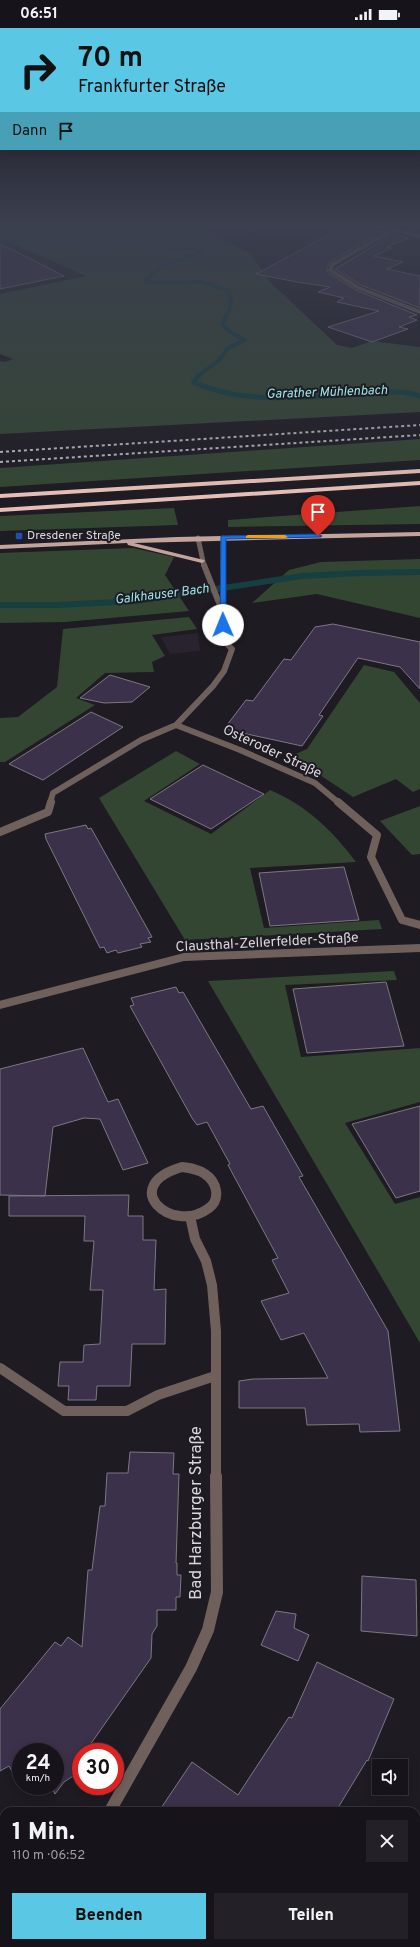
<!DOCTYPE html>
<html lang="de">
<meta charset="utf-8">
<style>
:root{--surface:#16141a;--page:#232127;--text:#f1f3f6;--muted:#9e9ea2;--line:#353339;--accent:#5ac8e5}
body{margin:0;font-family:Overpass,sans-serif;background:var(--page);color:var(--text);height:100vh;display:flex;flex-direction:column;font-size:15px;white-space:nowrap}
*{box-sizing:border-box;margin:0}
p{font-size:13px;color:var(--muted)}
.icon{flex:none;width:22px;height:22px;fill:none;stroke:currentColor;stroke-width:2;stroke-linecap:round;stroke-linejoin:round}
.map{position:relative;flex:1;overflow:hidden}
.details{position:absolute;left:0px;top:1779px;width:420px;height:140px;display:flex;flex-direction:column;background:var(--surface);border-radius:12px 12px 0 0;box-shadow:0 2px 10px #0003,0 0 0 1px var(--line)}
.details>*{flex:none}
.hud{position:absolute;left:0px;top:0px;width:420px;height:122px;box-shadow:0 2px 10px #0003,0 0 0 1px var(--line);background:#5ac8e5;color:#111;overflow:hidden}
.buttons{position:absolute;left:372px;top:1731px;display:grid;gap:8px}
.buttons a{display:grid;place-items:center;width:36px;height:36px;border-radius:0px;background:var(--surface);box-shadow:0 2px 10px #0003,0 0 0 1px var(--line);font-size:20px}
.speed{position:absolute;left:12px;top:1715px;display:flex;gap:8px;font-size:20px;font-weight:700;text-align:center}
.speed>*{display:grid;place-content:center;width:52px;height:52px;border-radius:50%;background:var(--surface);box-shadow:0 2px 10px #0003,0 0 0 1px var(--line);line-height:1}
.speed small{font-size:10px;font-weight:400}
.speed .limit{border:6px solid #d22;background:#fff;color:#111}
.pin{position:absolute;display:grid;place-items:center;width:34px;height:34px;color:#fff;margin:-41px -17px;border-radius:50% 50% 50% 0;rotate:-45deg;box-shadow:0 0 4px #0007}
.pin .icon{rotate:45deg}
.me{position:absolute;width:44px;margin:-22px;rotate:359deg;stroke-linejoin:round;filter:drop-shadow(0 0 3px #0008)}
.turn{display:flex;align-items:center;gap:14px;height:84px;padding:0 12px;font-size:18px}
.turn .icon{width:52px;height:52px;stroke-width:2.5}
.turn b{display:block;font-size:28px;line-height:34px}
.then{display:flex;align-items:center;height:38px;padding:0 12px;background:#0003;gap:8px;font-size:15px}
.round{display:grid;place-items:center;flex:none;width:42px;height:42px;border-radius:0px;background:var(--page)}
.head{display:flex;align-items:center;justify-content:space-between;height:68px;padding:0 12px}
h1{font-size:24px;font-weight:800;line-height:30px}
.cta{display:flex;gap:8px;margin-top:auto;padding:8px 12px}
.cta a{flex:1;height:46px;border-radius:0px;background:var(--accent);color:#111;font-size:16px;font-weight:800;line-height:46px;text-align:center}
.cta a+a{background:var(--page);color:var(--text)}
.status{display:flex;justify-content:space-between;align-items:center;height:28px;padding:0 20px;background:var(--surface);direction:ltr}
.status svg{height:11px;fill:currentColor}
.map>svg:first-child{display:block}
</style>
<div class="status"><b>06:51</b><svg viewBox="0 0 49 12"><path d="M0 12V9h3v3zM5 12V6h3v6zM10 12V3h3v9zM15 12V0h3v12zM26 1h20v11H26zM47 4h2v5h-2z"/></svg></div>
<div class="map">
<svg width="420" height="1919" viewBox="0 0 420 1919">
<rect width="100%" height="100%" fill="#1e1b22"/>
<path fill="#29222f" d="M198 605 200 623 170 626 161 609Z"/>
<path fill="#334632" d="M0 198H197L250 225 270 254 337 317 352 320 372 313 420 319V384L0 406V333L5 334 13 331 0 326V266L86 248 0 210Z
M420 411V432L0 459V440Z
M420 478V496L228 499V492Z
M174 480 178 497 0 503V488Z
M133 520 174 529 165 547 189 583 65 594 0 595V525Z
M420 531V590L317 566 252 575 289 542 321 534Z
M189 589 197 601 152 607 165 628 152 634 154 644 105 645 76 670 95 677 5 734H0V690L18 689 57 659 63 601Z
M364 637 394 644 420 675V761L413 764 396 751 353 769 317 745 286 730 307 721Z
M176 723 200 736 144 773 211 806 270 762C306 777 333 803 356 834L250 840 264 900 379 892 382 901 185 912 99 770Z
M420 778V826L412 827 380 793Z
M394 943 397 952 285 957 301 1029 420 1020V1074L345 1095 395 1176 420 1169V1315L208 953Z
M420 1870V1919H402L404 1915H416V1877Z"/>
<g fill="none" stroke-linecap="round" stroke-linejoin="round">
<path stroke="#153f41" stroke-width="4" d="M29 198 36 211 44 214H62L105 209 150 219 199 220 200 222 197 225 162 239 145 252 155 255 202 254 227 262C235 276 229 283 222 296L230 304 245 312 228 320 219 332 197 349"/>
<path stroke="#153f41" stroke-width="5" d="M198 348 194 354C241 377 308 369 360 366 380 365 400 361 420 368"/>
<path stroke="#153f41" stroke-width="6" d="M0 577H58L136 573 302 548 361 545 420 544"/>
</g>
<path fill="#3c314a" stroke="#7c7881" d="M345 198 382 204 331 233 327 240V244L358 263 417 287 409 289 417 292 399 299 408 301 372 314 328 299 379 283 337 274 344 270 318 264 330 259 297 254 256 246Z
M393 206 409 210 387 219 392 220 374 228 403 234 387 241 420 248V280L361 257 335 241Z
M0 216 33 232 64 248 0 261Z
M333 596 420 614V661L400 639 358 630 319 687 323 688 302 718 224 701 246 672 253 673 284 631 291 632 315 599Z
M110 647 150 659 132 674 104 675 80 670Z
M91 684 123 699 43 752 9 736Z
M203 737 264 766 211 801 150 771Z
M86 797 88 801 91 800 152 909 148 910 151 914 140 916 142 919 118 925 116 922 107 925 104 919 100 920 46 811 45 806Z
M344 839 359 892 270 898 259 845Z
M386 954 404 1018 307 1025 293 961Z
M176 959 179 965 183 964 251 1081 263 1078 303 1148 299 1149 388 1303 400 1403 360 1404 359 1396 307 1397 305 1380H239V1353L253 1351 328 1350 304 1305 281 1312 261 1273 289 1265 272 1232 278 1230 228 1137 230 1136 207 1094 197 1097 192 1090 130 978 134 977 131 970Z
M83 1020 108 1074 118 1071 148 1135 123 1142 100 1091 84 1090 53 1099 45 1168 0 1167V1041Z
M420 1078V1163L396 1170 352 1096Z
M129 1167 128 1188H143V1212H156L154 1262 166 1261 165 1316H132L130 1358H97L96 1372H68L69 1358H58L60 1334H83L84 1317 100 1316 103 1262H90L94 1213H84L85 1188H9V1168Z
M130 1424 174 1425 173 1446H179L176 1535H177V1547H181L180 1569H176V1582H157V1598L152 1606 151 1630 85 1724H81V1743L64 1754 55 1766 51 1758H55V1724H21V1752L18 1754 9 1738 0 1743V1681L55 1614 61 1618 68 1609 82 1619 88 1542H92L100 1478H105L107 1445H128Z
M362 1548 416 1552 417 1608 361 1603Z
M276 1583 296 1586 294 1600 309 1607 298 1633 261 1617Z
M317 1634 394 1671 368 1733 367 1732 336 1783H159L192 1734 238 1767 289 1689 292 1690Z"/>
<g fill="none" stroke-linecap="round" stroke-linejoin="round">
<path stroke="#6f605c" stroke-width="4" d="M379 198 420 208
M393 202 333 236 330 242 359 260 420 284"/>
<path stroke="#6f605c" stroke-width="5" d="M198 510 204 538
M223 510V538"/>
<path stroke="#6f605c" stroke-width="6" d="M204 537 221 580
M176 697 240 722 315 755 339 775
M50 775 53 765 141 712 176 697 213 658 224 643 232 621 223 612V537"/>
<path stroke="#6f605c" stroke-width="8" d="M338 774 377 807 371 829 402 892 420 897
M0 804 48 784 51 774
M0 977 184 929 420 920"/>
<path stroke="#6f605c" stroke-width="10" d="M182 1139C190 1140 198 1141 205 1146 217 1154 221 1171 209 1180 172 1208 117 1158 182 1139Z
M190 1188 195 1211 206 1233 212 1257 216 1303V1449
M0 1340 64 1383H127L158 1367 215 1348"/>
<path stroke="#6f605c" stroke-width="12" d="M110 1783 191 1640 208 1602 217 1564 216 1448
M0 1869 4 1868"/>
<path fill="#c3a49c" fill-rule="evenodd" d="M420 504V508L134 515 204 532 205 533 202 535 128 517 127 515 0 521V517L177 509Z"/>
<path fill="#e5bfb5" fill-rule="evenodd" d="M420 441V445L0 470V466Z
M420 453V457L0 484V480Z"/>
<path stroke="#bbb9be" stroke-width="2" stroke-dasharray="3 3" stroke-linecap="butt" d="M0 424 420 397
M0 434 420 407"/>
</g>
<linearGradient id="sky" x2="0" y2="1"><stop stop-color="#100f13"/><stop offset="0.42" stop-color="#3b3f4f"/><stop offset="1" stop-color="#3b3f4f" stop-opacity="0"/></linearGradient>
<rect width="420" height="466" fill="url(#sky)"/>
<path fill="#1a73e8" stroke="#114b97" d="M318 506 322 508 321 509 226 511V597L220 598 221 508Z"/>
<path fill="#f59e0b" d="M248 507H285L288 509 285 510H246V508Z"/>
<rect fill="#1a4fb4" stroke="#1e1b22" stroke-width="1.5" x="15" y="504" width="8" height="8" rx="2"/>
<g text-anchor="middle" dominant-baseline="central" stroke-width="4" stroke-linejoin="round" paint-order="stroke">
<g font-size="12" fill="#d9d7db" stroke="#1e1b22" text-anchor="start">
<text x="27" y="508">Dresdener Straße</text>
</g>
<g font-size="13" font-style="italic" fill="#9ae7ea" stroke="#1e1b22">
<text transform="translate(327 365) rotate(-2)">Garather Mühlenbach</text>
<text transform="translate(162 567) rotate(-7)">Galkhauser Bach</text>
</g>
<g font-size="14" fill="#d9d7db" stroke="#1e1b22">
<text transform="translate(272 724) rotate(25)">Osteroder Straße</text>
<text transform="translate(267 915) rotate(-3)">Clausthal-Zellerfelder-Straße</text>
</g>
<g font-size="17" fill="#d9d7db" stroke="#1e1b22">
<text transform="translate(197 1485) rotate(-90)">Bad Harzburger Straße</text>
</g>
</g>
</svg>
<div class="buttons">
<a><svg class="icon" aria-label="sound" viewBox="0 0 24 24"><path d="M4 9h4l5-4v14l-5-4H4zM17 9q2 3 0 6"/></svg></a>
</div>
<div class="speed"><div>24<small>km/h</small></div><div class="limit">30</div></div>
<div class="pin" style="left:318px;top:508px;background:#d93025"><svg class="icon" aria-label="arrive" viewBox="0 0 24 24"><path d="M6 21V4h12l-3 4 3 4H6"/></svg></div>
<svg class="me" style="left:223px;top:597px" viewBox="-20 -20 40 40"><circle r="19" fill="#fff"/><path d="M0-13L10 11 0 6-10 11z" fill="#1a73e8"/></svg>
<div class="hud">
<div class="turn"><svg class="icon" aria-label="right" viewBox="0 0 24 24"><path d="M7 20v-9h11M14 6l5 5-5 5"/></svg><div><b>70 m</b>Frankfurter Straße</div></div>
<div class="then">Dann<svg class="icon" aria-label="arrive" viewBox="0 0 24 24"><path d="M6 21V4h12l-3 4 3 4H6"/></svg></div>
</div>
<section class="details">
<div class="head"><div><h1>1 Min.</h1><p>110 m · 06:52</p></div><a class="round"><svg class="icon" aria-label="close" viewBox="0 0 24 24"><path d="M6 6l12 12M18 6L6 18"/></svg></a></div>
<div class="cta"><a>Beenden</a><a>Teilen</a></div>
</section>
</div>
